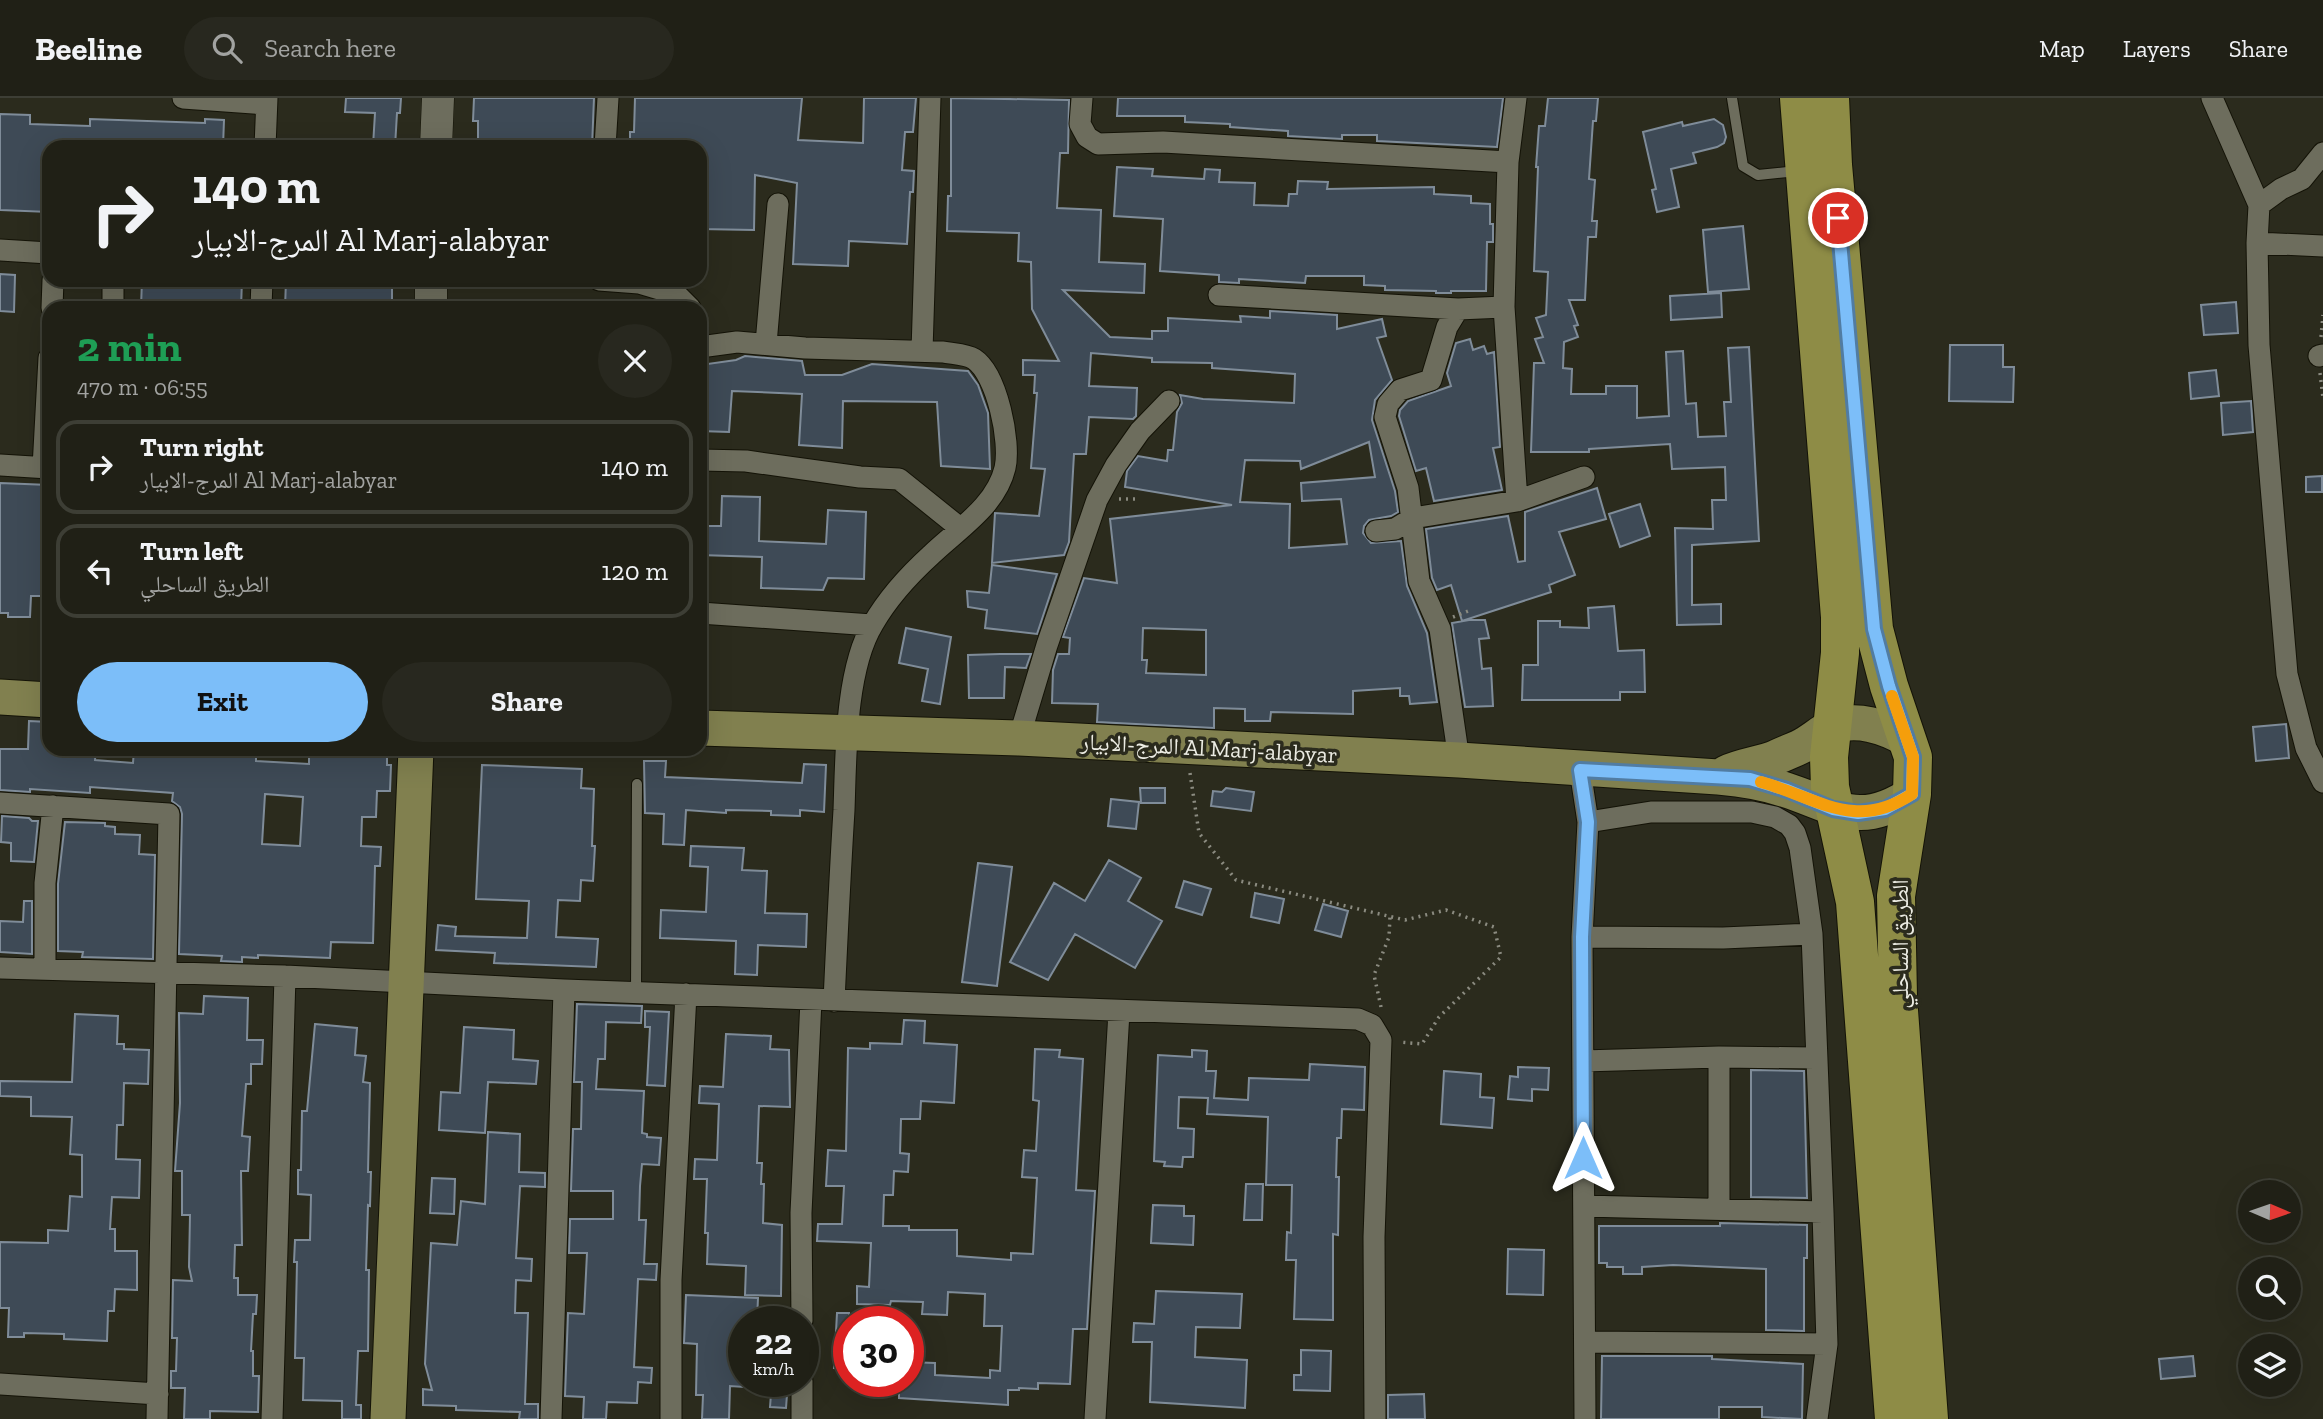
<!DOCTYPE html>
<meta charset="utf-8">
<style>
:root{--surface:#202016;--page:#28281f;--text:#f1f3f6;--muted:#a2a3a1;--line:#3d3e35;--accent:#7cbef9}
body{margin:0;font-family:"Zilla Slab","Noto Naskh Arabic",serif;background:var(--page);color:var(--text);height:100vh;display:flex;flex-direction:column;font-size:26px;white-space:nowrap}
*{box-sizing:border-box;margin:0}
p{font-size:23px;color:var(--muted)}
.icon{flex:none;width:38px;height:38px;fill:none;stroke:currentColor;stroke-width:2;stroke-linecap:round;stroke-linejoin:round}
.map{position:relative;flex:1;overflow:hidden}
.drawer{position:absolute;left:42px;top:203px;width:665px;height:455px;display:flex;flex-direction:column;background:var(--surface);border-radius:21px;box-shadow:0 7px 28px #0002,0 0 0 2px var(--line)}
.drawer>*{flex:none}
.hud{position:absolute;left:42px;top:42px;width:665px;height:147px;border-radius:21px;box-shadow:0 7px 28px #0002,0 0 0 2px var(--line);background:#202016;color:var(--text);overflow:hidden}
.needle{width:46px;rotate:92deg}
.buttons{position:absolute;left:2238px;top:1082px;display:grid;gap:14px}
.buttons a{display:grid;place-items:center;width:63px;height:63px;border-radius:50%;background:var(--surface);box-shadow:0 7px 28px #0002,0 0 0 2px var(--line);font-size:35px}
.speed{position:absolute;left:728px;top:1208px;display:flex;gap:14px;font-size:35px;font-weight:700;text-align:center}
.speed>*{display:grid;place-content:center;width:91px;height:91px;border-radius:50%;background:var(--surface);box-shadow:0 7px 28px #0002,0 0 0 2px var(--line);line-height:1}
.speed small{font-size:18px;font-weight:400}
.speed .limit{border:10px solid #d22;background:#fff;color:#111}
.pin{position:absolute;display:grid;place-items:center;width:60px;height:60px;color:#fff;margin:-30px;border:4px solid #fff;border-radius:50%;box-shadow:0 2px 7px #0007}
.me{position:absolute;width:77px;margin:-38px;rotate:0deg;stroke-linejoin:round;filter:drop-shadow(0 0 5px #0008)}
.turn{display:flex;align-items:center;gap:24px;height:147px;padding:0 35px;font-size:32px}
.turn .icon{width:91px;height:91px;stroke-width:2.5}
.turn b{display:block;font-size:49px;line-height:60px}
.round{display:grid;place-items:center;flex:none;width:74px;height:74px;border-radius:37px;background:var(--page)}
.headline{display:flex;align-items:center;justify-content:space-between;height:119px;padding:0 35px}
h1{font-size:42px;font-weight:700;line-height:52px;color:#1e9e55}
.button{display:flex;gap:14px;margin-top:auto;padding:14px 35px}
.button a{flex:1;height:80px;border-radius:42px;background:var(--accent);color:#111;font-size:28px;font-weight:700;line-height:80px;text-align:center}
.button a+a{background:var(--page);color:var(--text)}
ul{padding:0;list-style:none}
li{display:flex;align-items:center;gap:21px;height:94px;margin:0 14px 10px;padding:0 21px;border:4px solid var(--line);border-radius:21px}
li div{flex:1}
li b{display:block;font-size:26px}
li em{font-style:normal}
header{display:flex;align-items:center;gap:42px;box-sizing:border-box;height:98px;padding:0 35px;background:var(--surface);border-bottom:2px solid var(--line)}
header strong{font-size:33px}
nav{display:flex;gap:38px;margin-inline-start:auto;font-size:24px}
.search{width:490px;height:63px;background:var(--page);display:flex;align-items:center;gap:18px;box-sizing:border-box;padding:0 24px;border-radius:38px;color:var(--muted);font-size:26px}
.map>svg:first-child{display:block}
</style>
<header>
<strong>Beeline</strong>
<div class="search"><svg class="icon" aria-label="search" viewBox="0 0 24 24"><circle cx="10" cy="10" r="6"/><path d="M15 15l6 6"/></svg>Search here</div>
<nav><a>Map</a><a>Layers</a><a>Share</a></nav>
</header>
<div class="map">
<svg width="2323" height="1321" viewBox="0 0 2323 1321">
<rect width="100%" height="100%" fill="#2b2b1d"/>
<path fill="#3e4a56" stroke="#7f8c99" stroke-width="2" fill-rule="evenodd" d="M346 0H401L400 15H397L395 49 373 48 375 15 345 14Z
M474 0H594L592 49H478V23H473Z
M635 0H802L798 42 863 45 864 0H916L913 34H905L902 72 914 73 913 94H910L907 146 849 143 848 168 793 166 797 85 755 77 754 132 700 131V49H630V34H634Z
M951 0 1069 2 1068 55H1060L1057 110 1101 112 1099 164 1145 166 1144 195 1063 192 1110 239 1152 241V233H1168V220L1241 224 1240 218 1270 220V213L1337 217V231L1382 221 1386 238 1377 240 1392 282 1375 302 1372 322 1395 393 1398 414 1391 418 1369 422 1364 428 1363 435 1371 445 1401 443 1407 488 1427 535 1437 604 1410 606 1409 598H1400V590L1353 593V616L1271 614 1270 623H1245V611L1214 610V630L1097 624 1098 606 1052 605 1053 572 1058 556H1069L1070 540 1063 539 1084 480 1117 485 1110 421 1232 407 1125 389 1127 373 1138 358 1167 363 1168 352H1173L1177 314 1182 305 1180 297 1203 301 1294 305 1295 276 1212 270V265L1152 264V260L1091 255 1089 288 1137 290 1136 318 1133 321 1089 319 1086 356H1074L1069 444 1064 457 992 465 995 415 1039 418 1045 371 1031 370 1037 295H1034L1035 277H1023V262L1059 263 1032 211 1031 164 1018 163 1019 135 947 133 948 98H951ZM1369 344 1375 379 1301 385 1302 403 1341 401 1347 446 1289 450 1290 406 1240 404 1245 362 1300 363 1301 371ZM1143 530 1206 532V577L1146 575 1147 562H1142Z
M1118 0H1503L1497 49 1377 43V37H1342V41L1288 38V33L1230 29V26L1185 24V18H1117Z
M1548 0H1598L1596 23H1593L1589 81 1595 82 1592 123H1597L1596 139H1588L1585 202H1569L1578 227 1574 228 1578 239 1564 244 1563 270 1572 271 1571 296H1606V288H1637V320L1669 318 1666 254 1683 253 1686 306 1696 305 1698 339 1726 338 1724 304H1731L1728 250 1749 249 1759 443 1692 447V507L1721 506V526L1677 527 1675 430 1713 431 1712 402H1726L1725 369 1672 371 1670 346 1589 351V354H1531L1534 265H1544L1535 241 1543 239 1536 220 1546 217 1548 174 1534 173 1538 69H1536L1539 28H1545Z
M0 16 30 17V26L90 28V21L205 25V21L224 22 223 49H49V114L0 112Z
M1714 21 1723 27 1726 39 1724 45 1717 49 1693 55 1696 65 1671 71 1679 109 1657 114 1652 92 1656 91 1643 34 1682 24 1683 28Z
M1117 69 1153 71 1152 78 1204 81 1205 71 1220 72 1219 84 1255 85 1254 107 1288 108 1289 96H1297L1298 83 1328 84 1327 91 1434 89V96L1471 98V105L1490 106V126H1493V144H1487L1486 193H1451V195H1436V193L1385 192V188L1364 187V178H1306L1305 185 1239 181V185L1219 184V177L1160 173 1163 121 1114 118Z
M1743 128 1749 191 1708 194 1703 132Z
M0 176 15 177 14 214 0 213Z
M142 182H242L241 210 141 209Z
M286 182H392V210H285Z
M1721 195 1722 219 1671 222 1670 198Z
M2236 204 2238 235 2204 237 2201 207Z
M1470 241 1473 252 1484 248 1487 256 1494 254 1500 349 1493 350 1502 392 1434 403 1426 370 1416 373 1399 318 1400 312 1408 303 1451 288 1447 275 1456 245Z
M1950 247H2003V269H2014L2013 304 1949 303Z
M745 258 802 263 805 277H842L872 266 968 273 978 287 988 315 990 371 941 368 937 304 843 303 842 350 799 347 802 296 732 293 729 334 700 333V267L736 262Z
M2216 272 2219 298 2191 301 2189 275Z
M2251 303 2253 334 2223 337 2221 305Z
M2322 378V394H2306V379Z
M0 385 49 387V498H31L30 519H8V515H0Z
M1597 390 1606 421 1559 434 1575 477 1549 487 1551 494 1462 523 1451 487 1437 492 1432 480 1426 431 1508 418 1518 464 1525 463V414Z
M722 398 760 399 759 443 826 446 828 412 866 414 864 481 828 480 823 492 761 490 762 459 700 457V428H721Z
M1640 406 1650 438 1620 449 1609 416Z
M992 467 1057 476 1037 536 985 530 987 512 968 509 967 493 989 495Z
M1614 508 1618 553 1644 552 1645 594H1620V602H1522L1523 567H1538V523H1560V529L1589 530 1588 510Z
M1469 522H1485L1489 540 1479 541 1482 571 1491 570 1493 608 1465 609 1452 525Z
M906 530 951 539 940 606 922 603 928 571 899 565Z
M1000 556H1031L1026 570 1005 569 1004 600H969L968 557Z
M29 623 49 624V651H96L95 662 133 665 134 651H256V663L309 666V651L387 653V667H391L390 693H377L376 719H362L361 748 381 749 380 768H375L373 845 331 844 330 860 258 857V860L242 859V864L221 863 222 858 179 856 182 716 180 709 172 703 173 695 90 689V695L30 691V694L0 692V651H28ZM265 696 303 699 300 748 262 746Z
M2286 626 2289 660 2256 663 2253 629Z
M644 663H666L665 679 802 685 804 666 826 667 824 714 800 712V718L771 717V713L726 712V715L686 712 684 747 663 746 664 716 645 715Z
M482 667 582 671 581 690 594 691 592 748H595L593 783 581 782 580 803 558 802 556 839 598 841 596 869 494 865 495 855 436 852 438 827 456 829 455 838 527 840 529 803 476 801Z
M1140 690H1165V705H1141Z
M1226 690 1254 694 1251 713 1211 708 1213 693 1222 694Z
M1111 701 1139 704 1136 731 1108 728Z
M2 718 29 720 32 723H38L34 764 11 763V745L1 744Z
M65 724 105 725V728L115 729V736L140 737 139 756 155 757 153 861 82 859 83 854 58 853V786Z
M691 748 744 750 742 772 767 773 765 815 807 816 806 849 758 847 757 877 735 876 736 843 660 840 661 812 706 814 708 769 690 768Z
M1109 762 1141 780 1128 803 1162 823 1135 870 1075 836 1048 882 1010 864 1054 785 1085 803Z
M978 765 1012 769 997 888 962 884Z
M1184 783 1211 791 1202 817 1176 809Z
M1255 795 1284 801 1279 825 1251 819Z
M24 803H32V856L0 854V823L23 824Z
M1323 806 1348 813 1341 839 1315 832Z
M204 898 248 900 247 942H263L262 966H251V986H246L242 1038 250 1039 248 1073H241L242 1147H235L234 1180H238V1197H257L256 1216H253L251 1253H253V1278H259L258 1314 210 1313V1321H184L185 1290H171V1273H176L177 1240H172L173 1182 192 1183 189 1169 190 1117H182V1073H175L180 1005 179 915 203 916Z
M577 906 642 908 641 925 606 924 605 961H598L596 991 644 993 642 1035 647 1036V1039L661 1040 659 1067 642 1066 640 1088 639 1122H646L644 1166H657L656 1182 638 1181 634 1269 652 1270 651 1285 638 1284 637 1305 607 1304 606 1321H583L584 1299 565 1298 568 1215 584 1216 587 1155H569L570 1121H613V1093H571L573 1031H581L582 984H574Z
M645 913 669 914 665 988 647 987 650 929H645Z
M75 916 118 918 117 946H124V951L149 952 148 986 124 985 123 1027H117L116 1061 140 1062 139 1100 112 1099 110 1131H115V1153H137V1192L115 1191 114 1213H108L107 1243 64 1241V1236L24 1235V1239H8L9 1210H0V1144L48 1145V1132L68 1133 70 1098 82 1099V1057L70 1056 72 1019 31 1018V999L0 998V983L72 984Z
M904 922 925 923 924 945 957 947 954 1005 921 1003 920 1021H901L900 1055 909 1056 908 1074 894 1073 893 1097H884L883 1128H909V1132H957V1158L1011 1162V1155L1033 1156 1037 1080 1022 1079 1024 1052 1036 1053 1039 1003 1033 1002 1035 951 1060 952 1059 959 1083 961 1076 1092 1095 1093 1087 1231H1073L1070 1286 1038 1285V1291L1019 1290V1292H1008V1307L899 1300V1283H908V1264L935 1265V1277L990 1280V1272L1000 1273 1002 1228H984L985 1196 948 1194 947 1217 922 1216 923 1204 891 1203 890 1207 857 1206V1188L869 1189 871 1145 817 1143 818 1126H842L844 1088H826L828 1052 846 1053 848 950 870 951V945L902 946Z
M315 926 357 930 355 957 366 958 363 984 370 985 368 1074H371L370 1108 368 1107 366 1172H369L368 1253H358L356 1307H361V1321H342V1303L303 1302 304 1260H295L297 1164H294L295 1142H310L311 1097 298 1096V1072H301L302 1013H307Z
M464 929 514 932 513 961 538 963 536 986 488 984 485 1035 439 1032 441 994 460 995Z
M726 936 771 938 770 951 789 952 790 1009 759 1008 757 1065H762L761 1086H764L763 1125 782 1127 781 1198 745 1197 746 1168 707 1166 708 1135H705L707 1081H694L695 1061 717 1062 719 1006 699 1005 700 988 723 989Z
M1192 952 1207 953 1206 973H1216L1214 1000 1248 1002 1249 980 1309 982 1310 966 1365 969 1364 1012 1342 1011 1341 1040H1337L1336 1079H1339L1338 1137 1333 1136V1222L1294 1221 1296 1162H1286L1287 1134 1291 1135 1292 1087H1266L1268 1019 1207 1016 1208 1000 1179 999 1178 1030 1194 1031 1193 1059H1183L1182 1069 1164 1068 1165 1064 1154 1063 1158 957 1192 959Z
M1518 969 1549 970 1548 992 1532 991V1003L1508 1001 1510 978 1518 979Z
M1751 972 1804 973 1807 1100 1751 1099Z
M1444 973 1481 976 1480 999 1494 1000 1492 1030 1441 1026Z
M488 1034 520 1036 519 1074 545 1075V1089L520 1088 516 1160 532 1161 531 1183 516 1182 515 1215H528L525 1306H538V1321H519L520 1314 456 1312V1308L423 1307V1291L432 1292 425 1266 431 1145 457 1147 461 1103 485 1106Z
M432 1080 455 1081 454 1116 430 1115Z
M1246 1086H1263L1262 1122H1244Z
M1153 1107 1184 1108V1118H1194L1193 1147 1151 1145Z
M1720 1125 1807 1127V1160H1804V1233L1766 1232V1171L1673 1167 1642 1169V1176H1623V1169H1607V1165H1599V1128H1720Z
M1508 1151 1544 1152 1543 1197 1507 1196Z
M1156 1193 1242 1196 1240 1230 1196 1229 1195 1259 1247 1262 1245 1310 1150 1304 1152 1244H1133L1134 1225 1154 1226Z
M686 1197 758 1200 757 1223H744V1289L730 1288 729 1321H702L703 1297H696L697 1246 684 1245Z
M837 1215H849V1271L834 1270Z
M1301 1252 1331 1253 1330 1293 1294 1292V1277H1301Z
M1602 1258H1712V1261L1803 1266 1802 1321 1762 1319V1309H1719V1321H1601Z
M2193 1258 2195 1278 2161 1281 2159 1261Z
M772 1283H788L786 1310 770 1309Z
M1424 1296 1425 1321H1388V1297Z"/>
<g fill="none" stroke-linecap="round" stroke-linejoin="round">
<defs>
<path id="lane" d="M1732 0 1743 68 1758 77 1797 73
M636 894 637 686"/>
<path id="street" d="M183 0 266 6
M1082 0 1080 26 1087 39 1098 46 1163 44 1508 64
M1516 0 1508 64 1504 209 1517 403
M2212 0 2259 107 2257 145 2259 247 2287 576 2306 650 2323 684
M265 49 267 0
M605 49 608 0
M2259 107 2281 91 2302 81 2323 55
M2257 145 2323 148
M0 152 49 155
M599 182 639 185 676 196 690 210
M1219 197 1458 211 1504 209
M52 210 53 182
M113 210V182
M261 210 262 182
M1458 211 1447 229 1431 282 1400 292 1388 306 1385 319 1408 390 1419 483 1440 531 1459 662
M766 246 778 106
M700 249 737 244 805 250 943 254C953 256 966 256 974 261 997 276 1011 344 1005 370 996 408 958 431 931 457 909 477 888 500 873 526 845 572 846 659 844 712 840 776 837 839 834 903
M922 253 930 0
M2319 258 2323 257
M700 362 746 363 860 379 899 381 960 430
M0 367 49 370
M43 370 49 260
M1376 433 1395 431 1413 420 1517 403 1584 379
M700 515 872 527
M1019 640 1047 547 1097 402 1116 367 1140 333 1169 303
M1580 672 1588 724 1582 839 1585 1321
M0 705 169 716 157 1321
M1588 724 1651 714H1752L1775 719 1789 727 1795 735 1800 750 1812 836 1823 1114 1827 1246 1817 1321
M1582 839 1723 840 1812 836
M0 870 285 878 564 892 1358 921 1372 927 1381 942 1374 1139 1375 1321
M45 871V785L53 708
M1583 963 1719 959 1815 960
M1584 1108 1823 1114
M1719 1111V959
M802 1223 801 1115 811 902
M1585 1244 1827 1246
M802 1283V1321
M0 1286 158 1296
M272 1321 285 878
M551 1321 564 892
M671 1321V1182L686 896
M1095 1321 1119 914"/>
<path id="secondary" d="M436 49 438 0
M431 210V182"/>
<path id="primary" d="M0 599 49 602
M700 630 1019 640 1459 662 1718 679C1741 681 1763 684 1786 692 1838 709 1859 731 1912 696
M1726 675C1743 667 1761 666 1777 659 1787 654 1798 651 1807 645 1815 640 1822 634 1830 630 1855 618 1886 629 1908 642
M388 1321 416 651"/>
<path id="highway" d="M1799 0 1840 519V555L1829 659 1830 689 1855 804 1894 1321
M1830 0 1833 67 1874 531 1889 588 1913 659 1912 696 1896 798 1898 899 1929 1321"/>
</defs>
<use href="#lane" stroke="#141307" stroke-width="12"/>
<use href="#street" stroke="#141307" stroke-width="23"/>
<use href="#secondary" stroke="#141307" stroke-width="33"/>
<use href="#primary" stroke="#141307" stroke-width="37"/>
<use href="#highway" stroke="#141307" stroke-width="40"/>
<path stroke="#8b8b80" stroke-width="3.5" stroke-dasharray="2 5" stroke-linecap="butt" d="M2321 239 2323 217
M2320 275 2323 300
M1119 401H1138
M1453 519 1471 512
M1190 675 1199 735 1236 782 1405 822 1446 812 1494 829 1501 859 1439 919 1422 946 1399 944
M1381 909 1374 877 1389 839 1390 818"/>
<use href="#lane" stroke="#6d6d5d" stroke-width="10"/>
<use href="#street" stroke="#6d6d5d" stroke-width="21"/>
<use href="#secondary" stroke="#6d6d5d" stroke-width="32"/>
<use href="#primary" stroke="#81804f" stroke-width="35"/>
<use href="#highway" stroke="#8e8c46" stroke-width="38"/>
</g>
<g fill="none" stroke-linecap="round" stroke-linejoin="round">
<defs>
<path id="route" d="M1583 1060 1582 839 1588 724 1580 672 1750 681 1787 692 1833 711 1858 715 1885 711 1912 696 1913 659 1889 588 1874 531 1838 120"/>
</defs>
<use href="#route" stroke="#517ca2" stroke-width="18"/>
<use href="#route" stroke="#7cbef9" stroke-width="12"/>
<path stroke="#f59e0b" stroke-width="12" d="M1761 684C1818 700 1855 734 1912 696L1913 659 1892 598"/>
</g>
<g text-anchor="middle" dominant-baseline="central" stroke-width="7" stroke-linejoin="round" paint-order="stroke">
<g font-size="23" fill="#ecece3" stroke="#2b2b1d">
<text transform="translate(1209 650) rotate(3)">المرج-الابيار Al Marj-alabyar</text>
<text transform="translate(1900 846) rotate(-90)">الطريق الساحلي</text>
</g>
</g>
</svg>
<div class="buttons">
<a><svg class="needle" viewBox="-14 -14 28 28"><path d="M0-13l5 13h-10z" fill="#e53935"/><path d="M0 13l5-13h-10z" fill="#a2a3a1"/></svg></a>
<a><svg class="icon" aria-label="search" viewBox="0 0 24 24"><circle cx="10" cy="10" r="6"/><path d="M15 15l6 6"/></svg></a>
<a><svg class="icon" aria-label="layers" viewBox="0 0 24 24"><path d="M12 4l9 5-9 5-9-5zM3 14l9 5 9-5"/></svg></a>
</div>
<div class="speed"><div>22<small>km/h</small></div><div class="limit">30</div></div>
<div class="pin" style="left:1838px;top:120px;background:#d93025"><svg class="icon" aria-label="arrive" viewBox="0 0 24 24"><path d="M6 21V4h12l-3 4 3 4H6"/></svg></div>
<svg class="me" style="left:1583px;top:1060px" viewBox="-20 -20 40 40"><path d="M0-17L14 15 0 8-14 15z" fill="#7cbef9" stroke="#fff" stroke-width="4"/></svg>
<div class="hud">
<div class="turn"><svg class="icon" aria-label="right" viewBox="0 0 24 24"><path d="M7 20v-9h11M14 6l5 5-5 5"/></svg><div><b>140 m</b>المرج-الابيار Al Marj-alabyar</div></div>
</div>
<section class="drawer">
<div class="headline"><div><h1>2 min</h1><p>470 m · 06:55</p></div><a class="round"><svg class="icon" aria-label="close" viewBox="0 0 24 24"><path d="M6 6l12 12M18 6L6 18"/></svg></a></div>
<ul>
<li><svg class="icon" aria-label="right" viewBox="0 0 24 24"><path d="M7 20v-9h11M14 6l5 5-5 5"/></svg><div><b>Turn right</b><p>المرج-الابيار Al Marj-alabyar</p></div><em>140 m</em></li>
<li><svg class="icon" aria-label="left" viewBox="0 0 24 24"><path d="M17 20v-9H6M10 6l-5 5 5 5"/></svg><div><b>Turn left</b><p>الطريق الساحلي</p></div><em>120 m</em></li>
</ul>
<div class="button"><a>Exit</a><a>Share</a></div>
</section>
</div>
